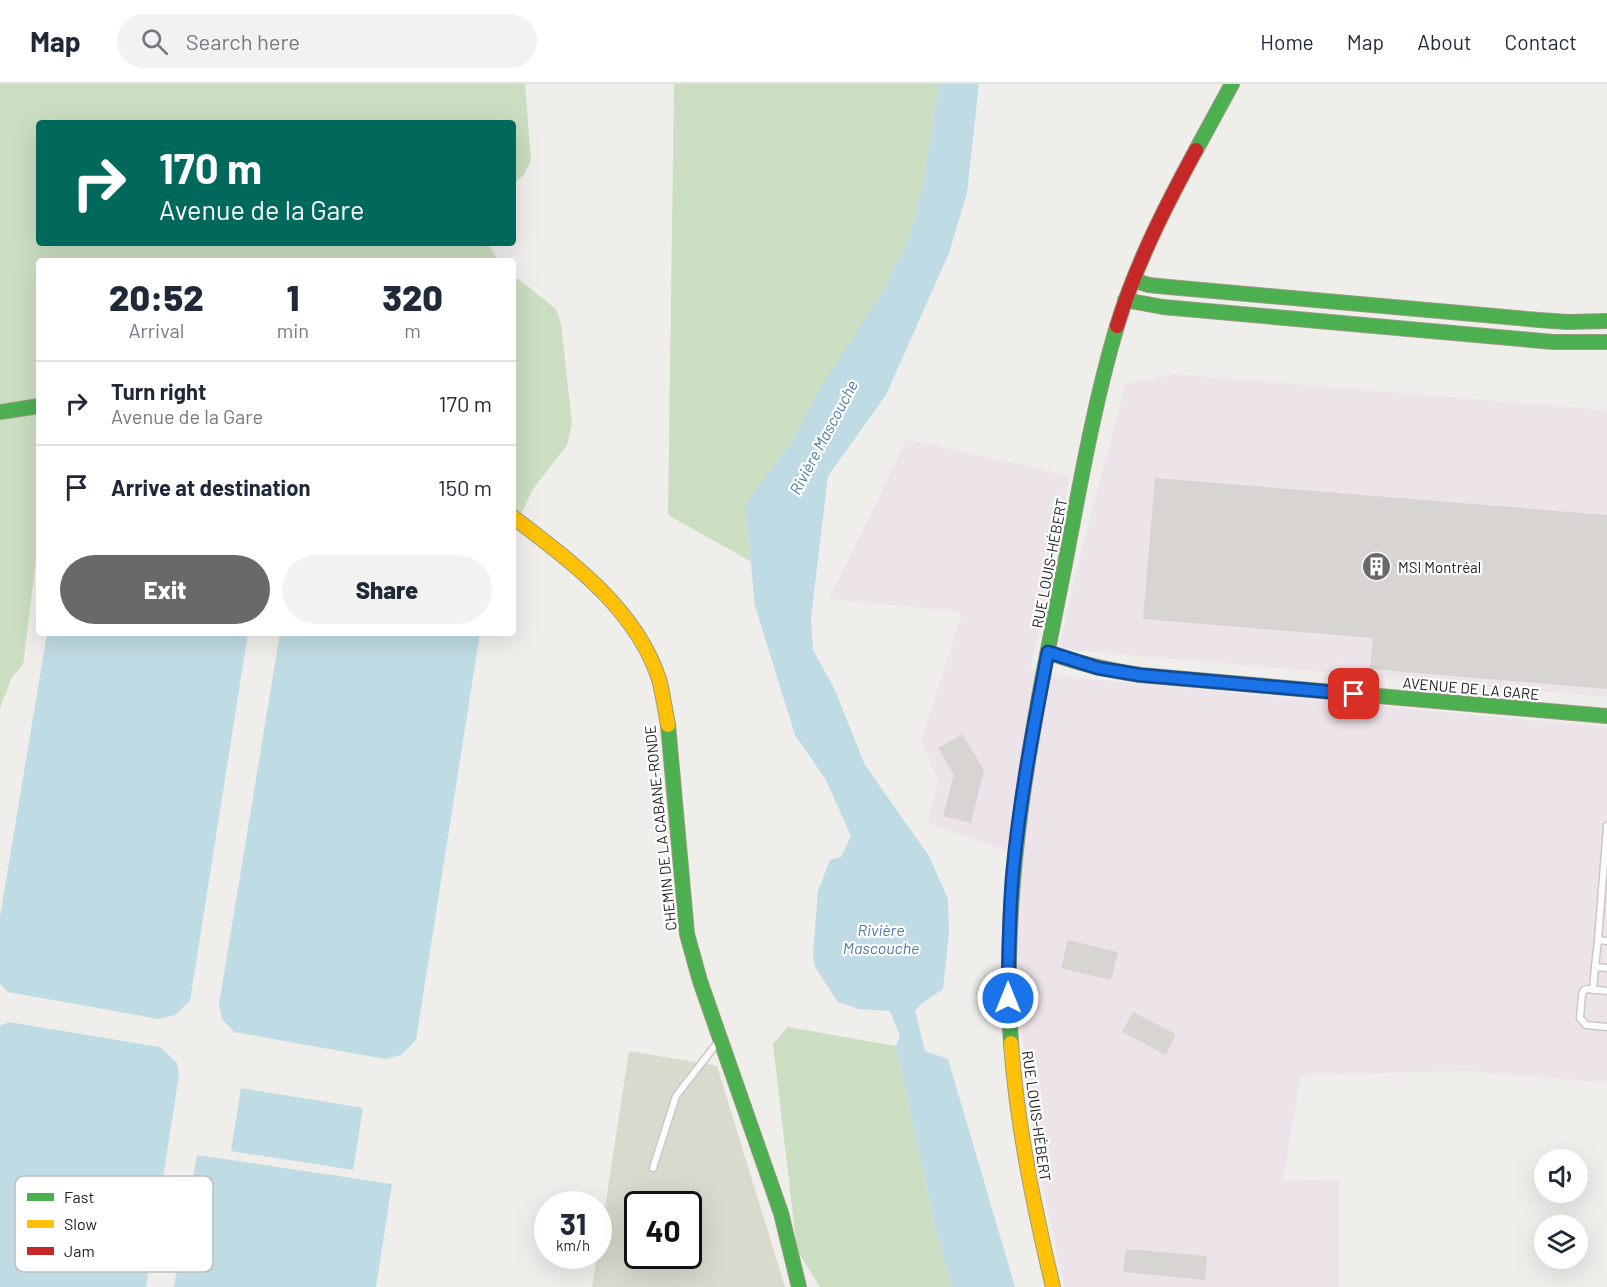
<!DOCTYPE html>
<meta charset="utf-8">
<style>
:root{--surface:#fff;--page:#f2f2f3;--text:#1f2937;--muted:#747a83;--line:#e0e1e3;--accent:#6a6968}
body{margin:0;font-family:Barlow,sans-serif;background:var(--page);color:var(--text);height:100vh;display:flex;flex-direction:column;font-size:22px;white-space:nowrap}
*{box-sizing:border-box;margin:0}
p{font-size:20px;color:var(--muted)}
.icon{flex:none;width:33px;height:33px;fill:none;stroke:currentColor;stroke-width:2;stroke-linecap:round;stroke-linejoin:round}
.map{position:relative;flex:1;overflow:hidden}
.sheet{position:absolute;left:36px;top:174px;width:480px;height:378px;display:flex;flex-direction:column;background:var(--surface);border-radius:6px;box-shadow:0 6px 24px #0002}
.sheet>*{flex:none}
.top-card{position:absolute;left:36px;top:36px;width:480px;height:126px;border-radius:6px;box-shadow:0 6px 24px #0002;background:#00695c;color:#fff;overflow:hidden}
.fabs{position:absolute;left:1534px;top:1065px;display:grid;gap:12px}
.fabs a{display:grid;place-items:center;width:54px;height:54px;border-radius:50%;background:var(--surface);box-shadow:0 6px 24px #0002;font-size:30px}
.speed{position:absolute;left:534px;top:1107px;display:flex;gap:12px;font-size:30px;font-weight:700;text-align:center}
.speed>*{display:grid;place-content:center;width:78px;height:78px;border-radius:50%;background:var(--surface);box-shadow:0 6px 24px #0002;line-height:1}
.speed small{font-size:15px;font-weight:400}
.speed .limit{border:3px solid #111;border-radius:9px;background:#fff;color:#111}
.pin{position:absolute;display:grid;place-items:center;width:51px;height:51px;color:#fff;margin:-26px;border-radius:12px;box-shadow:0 3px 9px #0006}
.me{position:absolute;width:66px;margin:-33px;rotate:0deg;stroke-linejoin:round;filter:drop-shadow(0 0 4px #0008)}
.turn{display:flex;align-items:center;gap:21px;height:126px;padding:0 24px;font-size:27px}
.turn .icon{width:78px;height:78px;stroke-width:2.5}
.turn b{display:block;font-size:42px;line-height:51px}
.eta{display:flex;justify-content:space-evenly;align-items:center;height:102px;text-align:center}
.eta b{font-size:36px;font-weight:800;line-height:42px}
.action{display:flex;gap:12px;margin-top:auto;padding:12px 24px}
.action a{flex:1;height:69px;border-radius:36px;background:var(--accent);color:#fff;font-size:24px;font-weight:800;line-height:69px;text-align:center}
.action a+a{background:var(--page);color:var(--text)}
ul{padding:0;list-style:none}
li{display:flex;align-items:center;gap:18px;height:84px;padding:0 24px;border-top:2px solid var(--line)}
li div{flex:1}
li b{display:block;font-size:22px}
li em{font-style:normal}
header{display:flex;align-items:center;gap:36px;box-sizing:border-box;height:84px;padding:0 30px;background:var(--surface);border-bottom:2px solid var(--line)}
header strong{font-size:28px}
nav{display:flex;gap:33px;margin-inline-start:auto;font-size:21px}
.search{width:420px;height:54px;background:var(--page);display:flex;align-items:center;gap:15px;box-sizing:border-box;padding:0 21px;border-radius:33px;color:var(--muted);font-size:22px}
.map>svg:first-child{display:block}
</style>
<header>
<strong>Map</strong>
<div class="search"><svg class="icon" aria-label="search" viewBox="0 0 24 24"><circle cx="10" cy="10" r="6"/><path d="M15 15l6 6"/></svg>Search here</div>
<nav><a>Home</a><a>Map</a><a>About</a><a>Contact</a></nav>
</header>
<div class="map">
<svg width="1607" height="1203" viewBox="0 0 1607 1203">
<rect width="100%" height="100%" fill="#f0eeeb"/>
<path fill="#ede4e9" d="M1176 290 1607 326V613L1059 565 1075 492 1125 300Z
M907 355 1070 392 1031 584 1069 593 1607 643V999L1467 987 1301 991 1283 1097 1339 1095V1203H1064L1041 1094 1024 973 1017 879 1018 771 928 739 938 696 921 657 962 528 829 515Z"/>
<path fill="#d9d9cd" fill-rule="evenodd" d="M629 967 717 982 785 1203H592L597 1172H598L599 1162ZM638 1120H688V1172H638Z"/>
<path fill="#cbdec1" d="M0 0H525L531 77 523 92 513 100V39H39V159H487L499 177H39V452L23 581 12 593 0 624Z
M674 0H939L922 104 910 151 881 210 794 354 746 421 750 477 668 431Z
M513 191 556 225 561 239 572 340 567 361 533 405 513 446Z
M788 943 896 962 936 1147 952 1203H820L797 1166 773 960Z"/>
<path fill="#bfdbe3" d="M939 0H979L967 109 949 169 886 311 828 392 811 534 813 566 834 604 865 681 929 772 948 815 949 849 943 905 921 920 915 927 925 967 948 975 1015 1203H952L936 1147 896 962 900 952 890 927 859 925 838 918 815 883 813 870 818 807 830 776 841 773 851 752 826 696 795 651 755 522 745 421 794 354 818 308 881 210 910 151 922 104Z
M47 549H248L190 917 175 931 159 935 8 908 0 900V833Z
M280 549H480L416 956 401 971 385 975 234 948 222 935 219 920Z
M9 938 160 963 177 979 179 991 146 1203H0V942Z
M241 1004 363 1024 353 1086 231 1067Z
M197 1071 392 1100 376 1203H174Z"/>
<path fill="#d7d4d2" d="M1155 394 1607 431V605L1370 585 1373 554 1143 535Z
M962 650 984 686 971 739 943 732 954 691 938 664Z
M1068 856 1118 868 1111 896 1061 884Z
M1133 928 1176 950 1166 971 1122 948Z
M1126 1165 1207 1172 1205 1196 1123 1188Z"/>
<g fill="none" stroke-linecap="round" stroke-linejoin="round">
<defs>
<path id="lane" d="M1598 856 1607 742
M1607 857 1598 856 1595 883 1607 884
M1593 906 1595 883
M1607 907 1588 905 1584 906 1582 910 1580 934 1586 941 1607 943
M653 1084 676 1012 718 958"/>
<path id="fast" d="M1196 66 1232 0
M1133 196 1149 201 1169 203 1539 236 1568 238 1607 237
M1125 216 1163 223 1553 258H1607
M0 328 39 322
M1048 568C1078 580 1108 586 1140 591L1607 632
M668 641 687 850 700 897 781 1129 799 1203
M1011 959C1000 800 1032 645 1063 490 1079 407 1093 323 1117 242"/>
<path id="slow" d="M513 433C570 477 635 523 659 595 663 610 665 626 668 641
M1011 959C1017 1042 1034 1123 1053 1203"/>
<path id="jam" d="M1117 242C1136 180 1165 123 1196 66"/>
</defs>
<use href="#lane" stroke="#c9c8c7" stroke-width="9"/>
<use href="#fast" stroke="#999a82" stroke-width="16"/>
<use href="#slow" stroke="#999a82" stroke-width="16"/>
<use href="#jam" stroke="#999a82" stroke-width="16"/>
<use href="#lane" stroke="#fdfcfc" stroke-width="6"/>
<use href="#fast" stroke="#4caf50" stroke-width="14"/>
<use href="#slow" stroke="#ffc107" stroke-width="14"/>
<use href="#jam" stroke="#c62828" stroke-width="14"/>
</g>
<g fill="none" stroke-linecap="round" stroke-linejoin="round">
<defs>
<path id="route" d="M1008 914C1009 871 1009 828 1013 786 1020 713 1034 640 1048 568L1098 584 1140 591 1354 610"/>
</defs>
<use href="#route" stroke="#114b97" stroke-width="15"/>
<use href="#route" stroke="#1a73e8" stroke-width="10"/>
</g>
<defs>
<symbol id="building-disc" viewBox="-11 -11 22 22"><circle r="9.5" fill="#6a6968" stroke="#fff"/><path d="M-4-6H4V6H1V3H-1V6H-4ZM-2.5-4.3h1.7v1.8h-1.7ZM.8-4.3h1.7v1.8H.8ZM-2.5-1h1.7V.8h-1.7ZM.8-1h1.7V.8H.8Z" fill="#fff"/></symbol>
</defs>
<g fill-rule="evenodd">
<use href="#building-disc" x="1360" y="466" width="33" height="33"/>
</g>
<g text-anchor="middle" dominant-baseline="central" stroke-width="4.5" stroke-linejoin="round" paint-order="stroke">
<g font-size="15" fill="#222" stroke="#fff">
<text transform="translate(1049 479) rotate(-79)">RUE LOUIS-HÉBERT</text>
<text transform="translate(1471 604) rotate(5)">AVENUE DE LA GARE</text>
<text transform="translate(660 744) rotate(-96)">CHEMIN DE LA CABANE-RONDE</text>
<text transform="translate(1037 1032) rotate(82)">RUE LOUIS-HÉBERT</text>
</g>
<g font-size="15" fill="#222" stroke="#fff" text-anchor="start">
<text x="1398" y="483">MSI Montréal</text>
</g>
<g font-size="16" font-style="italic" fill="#4a7aab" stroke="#fff">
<text transform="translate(823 353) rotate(-62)">Rivière Mascouche</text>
<text x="881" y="845">Rivière<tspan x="881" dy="18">Mascouche</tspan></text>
</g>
</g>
<rect x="15" y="1092" width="198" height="96" rx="9" fill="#fff" stroke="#bdbdbd" stroke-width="1.5"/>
<rect x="27" y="1109" width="27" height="8" fill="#4caf50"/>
<rect x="27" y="1136" width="27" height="8" fill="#ffc107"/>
<rect x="27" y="1163" width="27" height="8" fill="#c62828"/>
<g font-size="16" fill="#222">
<text x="64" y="1119">Fast</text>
<text x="64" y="1146">Slow</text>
<text x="64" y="1173">Jam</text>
</g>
</svg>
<div class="fabs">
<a><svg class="icon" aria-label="sound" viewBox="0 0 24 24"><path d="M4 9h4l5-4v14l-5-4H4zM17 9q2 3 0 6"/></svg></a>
<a><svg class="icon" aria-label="layers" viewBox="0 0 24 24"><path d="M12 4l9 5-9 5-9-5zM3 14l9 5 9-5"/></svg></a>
</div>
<div class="speed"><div>31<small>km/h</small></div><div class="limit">40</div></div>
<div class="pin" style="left:1354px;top:610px;background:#d93025"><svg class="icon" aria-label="arrive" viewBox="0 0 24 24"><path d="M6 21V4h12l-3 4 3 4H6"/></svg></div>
<svg class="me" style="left:1008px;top:914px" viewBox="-20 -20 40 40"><circle r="17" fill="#1a73e8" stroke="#fff" stroke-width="3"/><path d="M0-11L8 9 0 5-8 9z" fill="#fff"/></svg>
<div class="top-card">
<div class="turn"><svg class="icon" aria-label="right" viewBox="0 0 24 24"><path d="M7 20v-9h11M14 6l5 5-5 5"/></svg><div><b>170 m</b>Avenue de la Gare</div></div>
</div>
<section class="sheet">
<div class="eta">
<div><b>20:52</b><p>Arrival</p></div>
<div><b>1</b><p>min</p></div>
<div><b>320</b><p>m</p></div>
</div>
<ul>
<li><svg class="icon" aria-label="right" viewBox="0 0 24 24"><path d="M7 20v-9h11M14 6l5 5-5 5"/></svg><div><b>Turn right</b><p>Avenue de la Gare</p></div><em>170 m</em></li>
<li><svg class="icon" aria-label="arrive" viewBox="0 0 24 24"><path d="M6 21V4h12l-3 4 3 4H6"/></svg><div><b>Arrive at destination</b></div><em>150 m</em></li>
</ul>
<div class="action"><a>Exit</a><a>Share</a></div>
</section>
</div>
